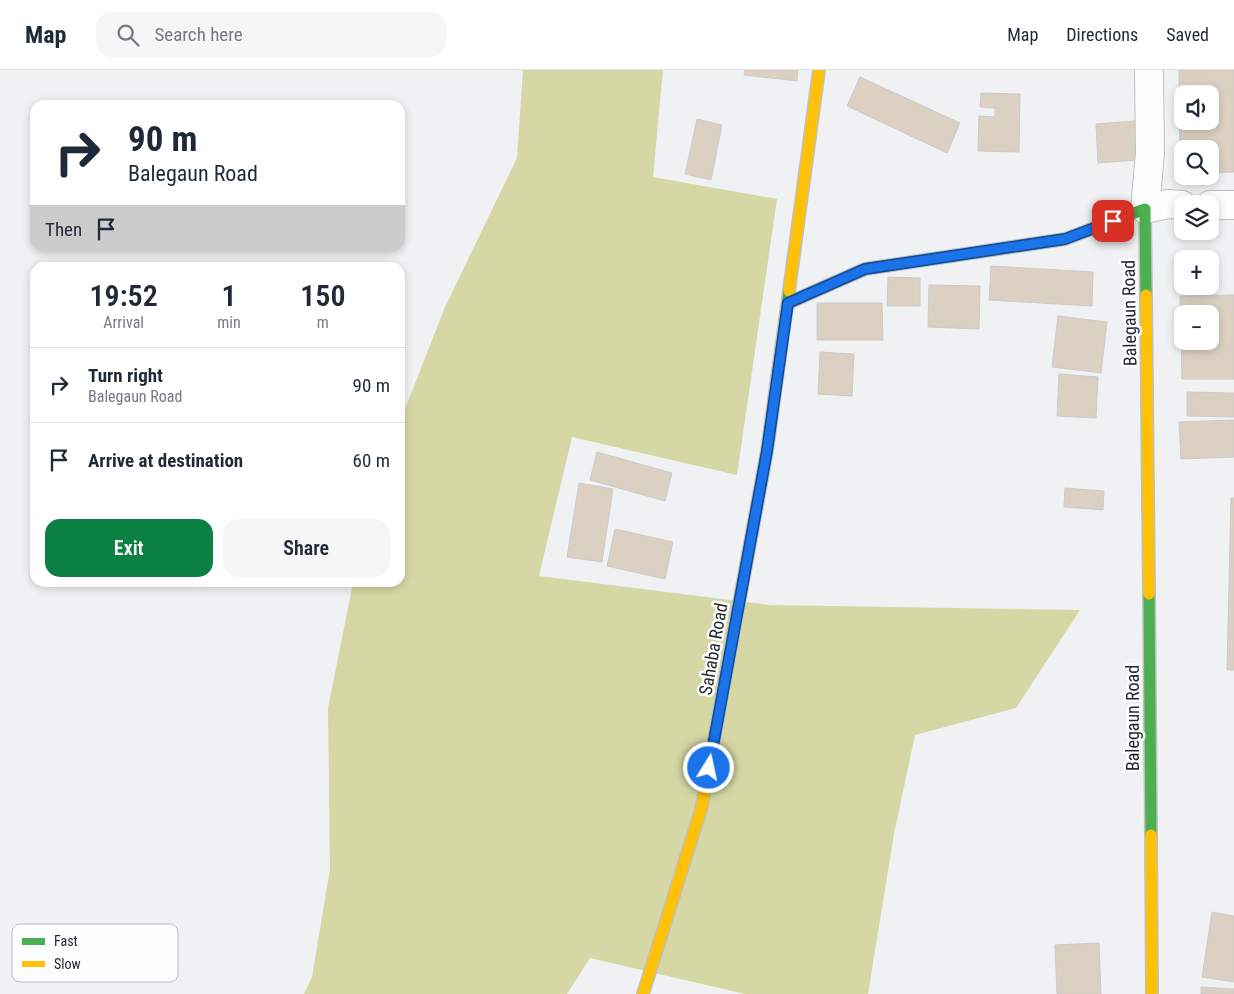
<!DOCTYPE html>
<meta charset="utf-8">
<style>
:root{--surface:#fff;--page:#f6f6f7;--text:#1f2937;--muted:#747a83;--line:#e0e1e3;--accent:#0b8043}
body{margin:0;font-family:"Roboto Condensed",sans-serif;background:var(--page);color:var(--text);height:100vh;display:flex;flex-direction:column;font-size:19px;white-space:nowrap}
*{box-sizing:border-box;margin:0}
p{font-size:16px;color:var(--muted)}
.icon{flex:none;width:28px;height:28px;fill:none;stroke:currentColor;stroke-width:2;stroke-linecap:round;stroke-linejoin:round}
.map{position:relative;flex:1;overflow:hidden}
.sheet{position:absolute;left:30px;top:192px;width:375px;height:325px;display:flex;flex-direction:column;background:var(--surface);border-radius:15px;box-shadow:0 2px 8px #0003}
.sheet>*{flex:none}
.hud{position:absolute;left:30px;top:30px;width:375px;height:152px;border-radius:15px;box-shadow:0 2px 8px #0003;background:#fff;color:var(--text);overflow:hidden}
.fabs{position:absolute;left:1174px;top:15px;display:grid;gap:10px}
.fabs a{display:grid;place-items:center;width:45px;height:45px;border-radius:10px;background:var(--surface);box-shadow:0 2px 8px #0003;font-size:25px}
.pin{position:absolute;display:grid;place-items:center;width:42px;height:42px;color:#fff;margin:-21px;border-radius:10px;box-shadow:0 2px 8px #0006}
.me{position:absolute;width:55px;margin:-28px;rotate:10deg;stroke-linejoin:round;filter:drop-shadow(0 0 4px #0008)}
.turn{display:flex;align-items:center;gap:18px;height:105px;padding:0 15px;font-size:22px}
.turn .icon{width:65px;height:65px;stroke-width:2.5}
.turn b{display:block;font-size:35px;line-height:42px}
.then{display:flex;align-items:center;height:48px;padding:0 15px;background:#0003;gap:10px;font-size:19px}
.eta{display:flex;justify-content:space-evenly;align-items:center;height:85px;text-align:center}
.eta b{font-size:30px;font-weight:600;line-height:35px}
.primary-button{display:flex;gap:10px;margin-top:auto;padding:10px 15px}
.primary-button a{flex:1;height:58px;border-radius:15px;background:var(--accent);color:#fff;font-size:20px;font-weight:600;line-height:58px;text-align:center}
.primary-button a+a{background:var(--page);color:var(--text)}
ul{padding:0;list-style:none}
li{display:flex;align-items:center;gap:15px;height:75px;padding:0 15px;border-top:1px solid var(--line)}
li div{flex:1}
li b{display:block;font-size:19px}
li em{font-style:normal}
header{display:flex;align-items:center;gap:30px;box-sizing:border-box;height:70px;padding:0 25px;background:var(--surface);border-bottom:1px solid var(--line)}
header strong{font-size:24px}
nav{display:flex;gap:28px;margin-inline-start:auto;font-size:18px}
.search{width:350px;height:45px;background:var(--page);display:flex;align-items:center;gap:12px;box-sizing:border-box;padding:0 18px;border-radius:15px;color:var(--muted);font-size:19px}
.map>svg:first-child{display:block}
</style>
<header>
<strong>Map</strong>
<div class="search"><svg class="icon" aria-label="search" viewBox="0 0 24 24"><circle cx="10" cy="10" r="6"/><path d="M15 15l6 6"/></svg>Search here</div>
<nav><a>Map</a><a>Directions</a><a>Saved</a></nav>
</header>
<div class="map">
<svg width="1234" height="924" viewBox="0 0 1234 924">
<rect width="100%" height="100%" fill="#eff1f3"/>
<path fill="#d5d8a4" d="M523 0H663L653 107 777 129 737 405 572 367 539 506 770 535 1080 540 1016 638 915 665 894 764 868 924H745L590 888 567 924H304L312 907 330 799 328 638 353 513 400 512V352L445 237 517 88Z"/>
<path fill="#dcd0c2" stroke="#cbcbcb" fill-rule="evenodd" d="M745 0H798L797 11 744 5Z
M1179 0H1234V102L1210 103V79H1182V103H1180ZM1182 24H1210V51H1182Z
M860 7 960 53 947 83 847 36Z
M981 23 1020 24 1019 82 978 81 979 46 995 47V38L980 37Z
M697 49 722 55 711 110 685 104Z
M1135 51 1137 90 1098 93 1096 54Z
M991 196 1093 202 1092 236 989 230Z
M888 207 920 208V236H887Z
M929 215 980 216 979 259 928 257Z
M1234 225V309H1182L1180 226ZM1182 244H1210V271H1182Z
M817 233H882L883 270H817Z
M1058 246 1107 252 1101 303 1052 297Z
M820 282 854 284 852 326 818 324Z
M1059 304 1098 307 1096 348 1057 346Z
M1187 322 1234 323V347L1187 346Z
M1234 350V387L1181 389 1179 352Z
M597 382 672 403 665 431 590 410Z
M579 413 613 419 602 492 567 487Z
M1065 418 1104 421 1103 440 1064 437Z
M1231 428H1234V600H1227Z
M615 459 673 472 665 509 607 496Z
M1212 842 1234 846V912L1202 907Z
M1099 873 1101 924H1057L1055 875Z
M1201 917 1234 919V924H1201Z"/>
<g fill="none" stroke-linecap="round" stroke-linejoin="round">
<defs>
<path id="street" d="M1149 0 1150 83 1145 139 1168 134 1182 135
M1210 135H1234"/>
<path id="fast" d="M788 233 865 199 1065 169 1145 139 1146 225
M1149 524 1151 765
M708 702 767 381 789 221"/>
<path id="slow" d="M789 221 819 0
M1146 225 1149 524
M1151 765 1152 924
M643 924 702 736 708 702"/>
</defs>
<use href="#street" stroke="#bec0c1" stroke-width="30"/>
<use href="#fast" stroke="#bec0c1" stroke-width="14"/>
<use href="#slow" stroke="#bec0c1" stroke-width="14"/>
<use href="#street" stroke="#fdfdfd" stroke-width="28"/>
<use href="#fast" stroke="#4caf50" stroke-width="11"/>
<use href="#slow" stroke="#ffc107" stroke-width="11"/>
</g>
<g fill="none" stroke-linecap="round" stroke-linejoin="round">
<defs>
<path id="route" d="M709 698 767 381 788 233 865 199 1065 169 1113 151"/>
</defs>
<use href="#route" stroke="#114b97" stroke-width="12"/>
<use href="#route" stroke="#1a73e8" stroke-width="9"/>
</g>
<g text-anchor="middle" dominant-baseline="central" stroke-width="5" stroke-linejoin="round" paint-order="stroke">
<g font-size="18" fill="#262729" stroke="#fcfdff">
<text transform="translate(1129 243) rotate(-91)">Balegaun Road</text>
<text transform="translate(713 579) rotate(-80)">Sahaba Road</text>
<text transform="translate(1132 648) rotate(-90)">Balegaun Road</text>
</g>
</g>
<rect x="12" y="854" width="166" height="58" rx="8" fill="#fcfdff" stroke="#bcbdbf" stroke-width="1"/>
<rect x="22" y="868" width="23" height="7" fill="#4caf50"/>
<rect x="22" y="891" width="23" height="6" fill="#ffc107"/>
<g font-size="14" fill="#262729">
<text x="54" y="876">Fast</text>
<text x="54" y="899">Slow</text>
</g>
</svg>
<div class="fabs">
<a><svg class="icon" aria-label="sound" viewBox="0 0 24 24"><path d="M4 9h4l5-4v14l-5-4H4zM17 9q2 3 0 6"/></svg></a>
<a><svg class="icon" aria-label="search" viewBox="0 0 24 24"><circle cx="10" cy="10" r="6"/><path d="M15 15l6 6"/></svg></a>
<a><svg class="icon" aria-label="layers" viewBox="0 0 24 24"><path d="M12 4l9 5-9 5-9-5zM3 14l9 5 9-5"/></svg></a>
<a>+</a>
<a>−</a>
</div>
<div class="pin" style="left:1113px;top:151px;background:#d93025"><svg class="icon" aria-label="arrive" viewBox="0 0 24 24"><path d="M6 21V4h12l-3 4 3 4H6"/></svg></div>
<svg class="me" style="left:709px;top:698px" viewBox="-20 -20 40 40"><circle r="17" fill="#1a73e8" stroke="#fff" stroke-width="3"/><path d="M0-11L8 9 0 5-8 9z" fill="#fff"/></svg>
<div class="hud">
<div class="turn"><svg class="icon" aria-label="right" viewBox="0 0 24 24"><path d="M7 20v-9h11M14 6l5 5-5 5"/></svg><div><b>90 m</b>Balegaun Road</div></div>
<div class="then">Then<svg class="icon" aria-label="arrive" viewBox="0 0 24 24"><path d="M6 21V4h12l-3 4 3 4H6"/></svg></div>
</div>
<section class="sheet">
<div class="eta">
<div><b>19:52</b><p>Arrival</p></div>
<div><b>1</b><p>min</p></div>
<div><b>150</b><p>m</p></div>
</div>
<ul>
<li><svg class="icon" aria-label="right" viewBox="0 0 24 24"><path d="M7 20v-9h11M14 6l5 5-5 5"/></svg><div><b>Turn right</b><p>Balegaun Road</p></div><em>90 m</em></li>
<li><svg class="icon" aria-label="arrive" viewBox="0 0 24 24"><path d="M6 21V4h12l-3 4 3 4H6"/></svg><div><b>Arrive at destination</b></div><em>60 m</em></li>
</ul>
<div class="primary-button"><a>Exit</a><a>Share</a></div>
</section>
</div>
